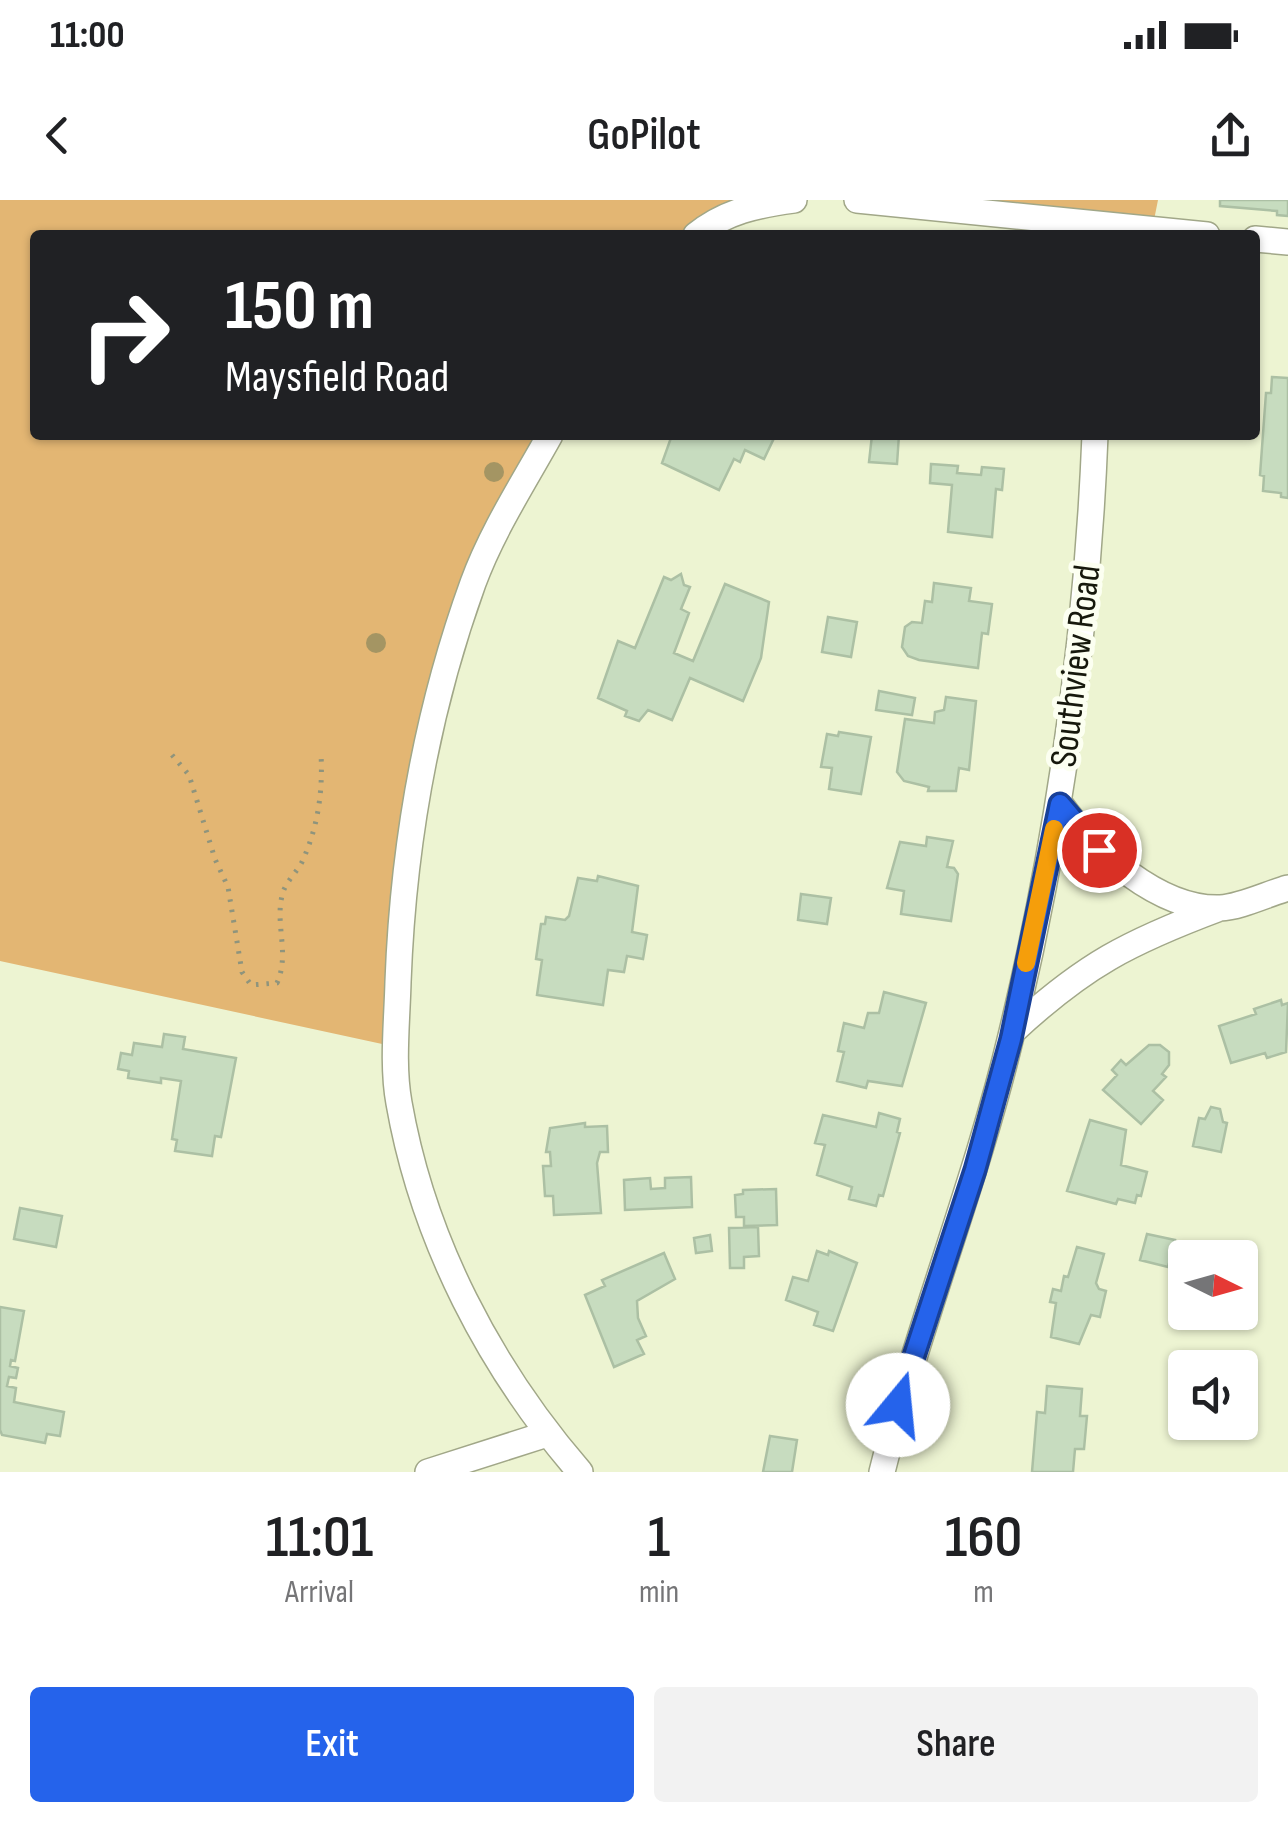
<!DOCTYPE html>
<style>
:root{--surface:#fff;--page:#f2f2f2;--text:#202124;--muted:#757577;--accent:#2563eb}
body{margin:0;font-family:"Sofia Sans Condensed",sans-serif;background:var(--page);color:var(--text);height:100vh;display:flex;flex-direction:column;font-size:38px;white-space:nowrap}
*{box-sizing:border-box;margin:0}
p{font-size:32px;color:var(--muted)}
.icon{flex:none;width:55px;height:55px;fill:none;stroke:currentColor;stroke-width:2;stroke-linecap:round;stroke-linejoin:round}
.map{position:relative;height:1272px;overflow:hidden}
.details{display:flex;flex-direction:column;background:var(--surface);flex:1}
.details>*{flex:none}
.top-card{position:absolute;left:30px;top:30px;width:1230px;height:210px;border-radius:10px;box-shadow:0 2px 8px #0004;background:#202124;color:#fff;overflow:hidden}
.needle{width:65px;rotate:95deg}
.fabs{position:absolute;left:1168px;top:1040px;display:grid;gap:20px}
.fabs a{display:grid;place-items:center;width:90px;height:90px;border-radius:10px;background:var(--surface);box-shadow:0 2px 8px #0004;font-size:50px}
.pin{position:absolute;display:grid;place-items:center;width:85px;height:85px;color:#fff;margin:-42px;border:5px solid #fff;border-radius:50%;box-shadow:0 2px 10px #0007}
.me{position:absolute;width:110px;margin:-55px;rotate:17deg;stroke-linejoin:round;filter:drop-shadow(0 0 8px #0008)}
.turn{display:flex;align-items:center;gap:35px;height:210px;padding:0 30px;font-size:45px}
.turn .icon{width:130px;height:130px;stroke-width:2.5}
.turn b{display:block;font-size:70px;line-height:85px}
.eta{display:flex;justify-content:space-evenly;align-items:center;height:170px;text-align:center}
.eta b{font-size:60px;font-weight:600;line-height:70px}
.cta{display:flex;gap:20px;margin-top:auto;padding:20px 30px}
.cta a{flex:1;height:115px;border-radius:10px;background:var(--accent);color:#fff;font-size:40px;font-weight:600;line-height:115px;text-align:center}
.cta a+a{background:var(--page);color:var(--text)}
.status{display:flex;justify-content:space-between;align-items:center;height:70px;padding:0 50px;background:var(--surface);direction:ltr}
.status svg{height:28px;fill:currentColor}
header{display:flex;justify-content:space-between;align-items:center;height:130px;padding:0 30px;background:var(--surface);font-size:45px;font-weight:600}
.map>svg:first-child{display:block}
</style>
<div class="status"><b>11:00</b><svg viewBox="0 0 49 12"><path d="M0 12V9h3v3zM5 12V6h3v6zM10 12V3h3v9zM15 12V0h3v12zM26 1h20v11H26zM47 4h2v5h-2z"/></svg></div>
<header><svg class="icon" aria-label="back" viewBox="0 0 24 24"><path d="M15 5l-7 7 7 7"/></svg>GoPilot<svg class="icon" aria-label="share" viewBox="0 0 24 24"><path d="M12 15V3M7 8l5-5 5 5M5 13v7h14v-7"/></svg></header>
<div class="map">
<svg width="1288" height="1272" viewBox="0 0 1288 1272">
<rect width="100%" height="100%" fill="#edf4d2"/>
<path fill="#e3b673" d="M0 0H794L696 35H35V235H550L513 301 432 523 396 847 0 761Z
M857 0H1158L1152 30Z"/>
<path fill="#c7dcbf" stroke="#acc0a4" stroke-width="2.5" d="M1220 0H1288V16L1277 15V11L1220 6Z
M1272 177 1288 178V298L1281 297V293L1263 291 1264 276 1260 275 1266 193H1271Z
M672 235H773L775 236 764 259 745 250 740 262 734 259 719 290 662 263Z
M872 235H899L897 264 869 262Z
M931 264 958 266 957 273 981 275 982 267 1004 269 1002 290 996 289 992 337 948 332 952 285 930 283Z
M681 374 684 385 690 387 681 409 689 413 674 453 693 461 725 384 769 402 761 458 743 501 690 478 672 520 648 510 639 521 625 516 627 511 598 498 618 441 635 448 664 377 671 380Z
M934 383 971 388 969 401 992 404 988 434 982 433 978 468 919 460 908 456 902 447 905 427 912 422 922 423 925 401 932 402Z
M828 417 857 422 851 457 822 452Z
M879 491 915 498 912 515 876 510Z
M946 497 976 501 969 570 959 568 956 591H928L929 587 904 581 897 572 905 519 934 523 935 512 944 510Z
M839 532 871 537 861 594 829 589 832 568 821 567 827 534 838 536Z
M927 637 953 641 947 667 954 668 958 674 951 721 901 714 904 691 887 688 900 642 926 646Z
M598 676 638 686 632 732 647 735 643 759 627 756 624 772 608 770 603 805 537 795 542 760 536 759 541 724H545L546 717 565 720 569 716 578 678 597 681Z
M801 694 831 698 827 724 798 720Z
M884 792 926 803 902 886 868 881 866 888 837 881 844 852 838 851 844 823 864 828 868 813H879Z
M1281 800 1282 805 1288 803 1286 852 1267 858 1265 853 1231 863 1219 826 1256 814 1254 809Z
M164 834 185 837 183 849 236 858 221 937 215 936 212 956 175 951 177 940 172 939 181 881 161 878V883L128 878 129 871 118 869 121 853 132 855 134 843 162 847Z
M1149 845H1160L1169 852V865L1162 874 1166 877 1153 891 1163 900 1141 924 1103 890 1117 875 1112 870 1121 860 1126 865Z
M1211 907 1220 909 1223 922 1227 923 1221 952 1193 946 1199 918 1205 919Z
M879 913 900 919 897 932 900 933 883 996 879 995 876 1006 849 999 852 987 817 975 825 945 815 943 823 915 876 927Z
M1090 920 1126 930 1121 965 1147 972 1141 996 1137 995 1135 1003 1118 999 1116 1004 1067 991Z
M585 923V927L607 926 608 952H600L597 963 601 1013 554 1015 553 996H545L543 966H551L550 952H546L550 928Z
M691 977 692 1007 625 1010 624 980 650 978 651 989 665 988V978Z
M776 989 777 1025 744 1026V1017H736L735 995 743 994V990Z
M20 1008 62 1016 56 1047 14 1039Z
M758 1027 759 1056 744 1057V1068H730L729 1028Z
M1147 1034 1175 1040 1168 1067 1140 1060Z
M710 1035 712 1051 696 1053 694 1038Z
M1077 1047 1104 1054 1096 1083 1099 1089 1106 1091 1100 1117 1091 1115 1079 1144 1051 1137 1056 1103 1050 1102 1053 1089 1061 1091 1064 1076 1068 1077Z
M817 1051 828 1055 829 1051 857 1063 833 1131 814 1125 818 1112 786 1100 793 1077 808 1081Z
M664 1053 675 1079 637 1101 638 1118 646 1136 637 1140 644 1154 614 1167 585 1095 605 1086 602 1080Z
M0 1107 24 1111 15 1161 11 1160 10 1166 18 1168 16 1178 9 1177 7 1186 16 1188 14 1202 64 1212 60 1236 47 1234 45 1243 2 1235 0 1230Z
M1047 1186 1082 1189 1080 1216H1087L1084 1249H1075L1073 1272H1032L1037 1212 1045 1213Z
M770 1236 797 1240 792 1272H763Z"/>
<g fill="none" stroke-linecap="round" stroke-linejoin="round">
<defs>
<path id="street" d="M857 0 1207 35
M696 35C726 11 757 5 794 0
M1255 39 1288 42
M550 235C524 282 492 331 473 383 427 510 403 647 398 782 397 822 392 865 399 903 423 1040 490 1168 580 1272
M1060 604C1093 650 1159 710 1220 708 1241 707 1267 694 1288 688
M1012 832C1084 765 1129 742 1220 708
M428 1272 547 1234
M882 1272C918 1125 976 983 1011 836 1059 638 1087 438 1095 235"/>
</defs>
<use href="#street" stroke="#a1a788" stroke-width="28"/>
<path stroke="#8f947c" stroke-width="5" stroke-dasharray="2.5 8" stroke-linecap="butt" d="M172 555 189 575 215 659 228 687 242 772 251 785 277 783C290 754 275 725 282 696 284 684 296 673 302 662 318 627 323 592 321 554"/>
<use href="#street" stroke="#fff" stroke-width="25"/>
</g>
<g fill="#a49563">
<circle cx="494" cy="272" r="10"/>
<circle cx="376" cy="443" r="10"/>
</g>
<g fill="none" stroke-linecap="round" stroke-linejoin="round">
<defs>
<path id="route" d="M898 1205 975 970 1011 839 1060 604 1099 650"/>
</defs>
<use href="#route" stroke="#184099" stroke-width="25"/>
<use href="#route" stroke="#2563eb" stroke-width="18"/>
<path stroke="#f59e0b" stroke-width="18" d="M1026 763 1054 629"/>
</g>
<g text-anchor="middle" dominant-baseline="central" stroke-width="10" stroke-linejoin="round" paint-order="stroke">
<g font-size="38" fill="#16180c" stroke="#fcfff1">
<text transform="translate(1076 466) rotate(-83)">Southview Road</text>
</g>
</g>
</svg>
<div class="fabs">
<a><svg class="needle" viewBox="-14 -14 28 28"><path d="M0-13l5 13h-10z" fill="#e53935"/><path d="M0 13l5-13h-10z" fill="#757577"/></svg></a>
<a><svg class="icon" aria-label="sound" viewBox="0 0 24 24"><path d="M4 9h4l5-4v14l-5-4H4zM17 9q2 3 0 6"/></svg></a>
</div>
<div class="pin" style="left:1099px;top:650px;background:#d93025"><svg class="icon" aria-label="arrive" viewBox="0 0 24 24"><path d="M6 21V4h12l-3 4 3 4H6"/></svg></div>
<svg class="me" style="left:898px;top:1205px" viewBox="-20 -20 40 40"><circle r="19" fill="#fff"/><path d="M0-13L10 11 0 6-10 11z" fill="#2563eb"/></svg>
<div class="top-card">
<div class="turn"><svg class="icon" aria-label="right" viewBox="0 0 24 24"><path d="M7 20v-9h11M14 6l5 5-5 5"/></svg><div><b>150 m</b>Maysfield Road</div></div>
</div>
</div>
<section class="details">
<div class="eta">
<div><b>11:01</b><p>Arrival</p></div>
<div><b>1</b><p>min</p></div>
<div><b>160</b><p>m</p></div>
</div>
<div class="cta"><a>Exit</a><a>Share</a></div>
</section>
